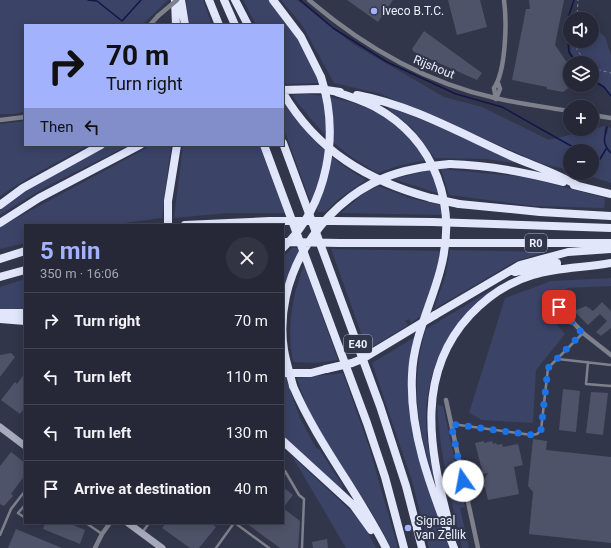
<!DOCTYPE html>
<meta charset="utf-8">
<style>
:root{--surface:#262838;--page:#323443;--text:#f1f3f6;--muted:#a4a6ae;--line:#424453;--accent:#a2b2fd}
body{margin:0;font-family:Roboto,sans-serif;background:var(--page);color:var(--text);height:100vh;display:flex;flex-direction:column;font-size:15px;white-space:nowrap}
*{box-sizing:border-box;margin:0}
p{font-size:13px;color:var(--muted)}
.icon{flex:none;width:22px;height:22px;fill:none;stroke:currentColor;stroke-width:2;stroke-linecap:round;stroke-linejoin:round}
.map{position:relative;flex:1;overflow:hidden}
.panel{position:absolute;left:24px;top:224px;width:260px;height:300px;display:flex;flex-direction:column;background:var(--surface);border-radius:0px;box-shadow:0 2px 10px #0003,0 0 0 1px var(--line)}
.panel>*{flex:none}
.top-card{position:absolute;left:24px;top:24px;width:260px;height:122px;border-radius:0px;box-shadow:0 2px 10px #0003,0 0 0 1px var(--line);background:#a2b2fd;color:#111;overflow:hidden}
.fabs{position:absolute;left:563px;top:12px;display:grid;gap:8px}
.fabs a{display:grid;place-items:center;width:36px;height:36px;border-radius:50%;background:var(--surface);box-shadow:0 2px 10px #0003,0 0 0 1px var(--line);font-size:20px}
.pin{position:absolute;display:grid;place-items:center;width:34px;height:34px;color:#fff;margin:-17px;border-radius:8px;box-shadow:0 2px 6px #0006}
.me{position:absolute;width:44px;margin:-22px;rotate:348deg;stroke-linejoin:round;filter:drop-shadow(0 0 3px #0008)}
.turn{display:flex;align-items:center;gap:14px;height:84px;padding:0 16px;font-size:18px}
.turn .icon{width:52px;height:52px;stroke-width:2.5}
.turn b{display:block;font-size:28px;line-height:34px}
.then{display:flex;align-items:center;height:38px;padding:0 16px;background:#0003;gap:8px;font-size:15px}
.round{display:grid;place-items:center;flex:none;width:42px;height:42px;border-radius:21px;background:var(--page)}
.summary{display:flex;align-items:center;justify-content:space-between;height:68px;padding:0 16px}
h1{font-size:24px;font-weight:700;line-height:30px;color:var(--accent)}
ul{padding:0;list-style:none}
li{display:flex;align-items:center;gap:12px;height:56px;padding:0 16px;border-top:1px solid var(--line)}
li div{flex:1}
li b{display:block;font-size:15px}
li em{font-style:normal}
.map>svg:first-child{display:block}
</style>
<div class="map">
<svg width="611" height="548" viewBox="0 0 611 548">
<rect width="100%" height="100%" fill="#32364a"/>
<path fill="#3b4367" d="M0 0H168L142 25H25V111L15 114H0Z
M187 0H203L212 25H189L186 1Z
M243 0H269C292 28 306 50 320 83L286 84 283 79V25H256Z
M281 0H297L353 44 444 97 482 107 549 140 605 126 604 133 607 134 608 127 611 128V183L581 173H592V151H570V170L543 164 381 94 334 83 302 25Z
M592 24 605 37 611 55V95L603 85 592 79V63H577L571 52 570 41H592Z
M306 94C341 97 376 106 402 131 411 139 418 150 426 160L398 166 378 173C340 153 317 129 292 95Z
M283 101C305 135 331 160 366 180L340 198 325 212H318L313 198 311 203 283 127Z
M389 107 442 128 514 161V163L487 159 435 158 411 127 388 109Z
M25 121V145H89L28 178 0 196V124Z
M108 145H129L44 188 0 215V210L25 192Z
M152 145H171L162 218 109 225H25V243L0 249V227Z
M183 145H259L286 213H228L174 218Z
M441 169 526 177 605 198 604 208 533 206 449 195Z
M431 170 440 194 393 179Z
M378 186 413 199 442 205 444 215 341 213 363 194Z
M292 248H300L287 279 283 296V257Z
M331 249 442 251 422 315 411 323 409 319 405 321 408 325 367 350Z
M450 250 545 252 516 261 434 309 446 274Z
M304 265 338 360 316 363 293 362C286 328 292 297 304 265Z
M611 278V286L568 288 541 306 565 334 536 370 533 423 482 420 469 413 505 298 551 281Z
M25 279V309L0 310V287Z
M501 284 502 285C449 320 420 373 427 438 429 453 433 468 435 483 418 430 409 383 426 329Z
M415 337 408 388 449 548H429L412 481 372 363Z
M343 373 369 447 398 548H391C369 501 335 461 311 415 305 403 301 390 297 378Z
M283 376H285L300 418 316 448 319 449 343 486 341 489 283 436Z
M437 405 443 406 465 507 460 508 469 548H462C451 499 440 455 437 405Z
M292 456 352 512 366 529 376 548H346Z"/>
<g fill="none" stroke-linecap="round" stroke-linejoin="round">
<path stroke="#131649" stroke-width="1.5" d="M88 0 97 1 122 21 141 0
M300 0 333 28 387 62 456 94 502 107 580 151
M570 25 567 21 574 0
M570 27 567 31 569 52 576 63
M592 80 604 87 611 96
M607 127C604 138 602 144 611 153
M592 156 600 159 606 149"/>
</g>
<path fill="#4e5369" d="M347 0H393L378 22Z
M448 0H480L487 27 457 35Z
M529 0H564L555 45 570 67V87L563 92 547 89V87L512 80 526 9H530Z
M424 31 482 73 477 80 414 52 412 49Z
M602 302 611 311V328L601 336 596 332 607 321 600 314 588 325 574 311 586 306 593 311Z
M11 353 15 357 0 377V355Z
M25 373V407L20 414 1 400 15 382 17 384Z
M563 389 580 391 576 432 559 430Z
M591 392 608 393 603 435 586 433Z
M533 439 547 441 546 450 611 457V543L529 534 533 492 528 486Z
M484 441V443L492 441 493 444 496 443 497 445 502 444 503 447 518 444 523 465 514 467 519 494 488 500 485 487 482 488 481 484 488 473 483 474 475 443Z
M11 452 25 463V475L11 494 13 496 4 506 0 504V466Z
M283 487 293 495 283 508 300 521 298 548H280L246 523H283Z
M45 523H68L85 530 80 544 43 529Z
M166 523H211L216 527 199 548H190L162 528Z
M16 529 62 548H8Z
M327 539 328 548H313L312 542Z"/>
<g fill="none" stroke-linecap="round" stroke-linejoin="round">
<path stroke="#838697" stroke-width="1" stroke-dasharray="3 3" stroke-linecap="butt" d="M577 19 578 0
M577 41V50L587 63
M592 68 611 73"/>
<path stroke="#7e818b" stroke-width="2.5" d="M558 359 611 365
M588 362 586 384 611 386
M452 424 532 435 537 434 541 430 548 368 583 333
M283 471H285L299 495 304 499 302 548
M25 505 18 513 25 518
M86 523 102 534
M235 523 269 548
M142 533 149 523
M0 535 11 509 25 491
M216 548 234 523"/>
<path stroke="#7e818b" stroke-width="4.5" d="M309 0C364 47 424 82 495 98 520 104 545 107 570 111
M150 25 158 16
M496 99 494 88C506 71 507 21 504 0
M496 99 500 89 498 83
M592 115 611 118
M0 120 25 117
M559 307 583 333 611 355
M446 400 478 548
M95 548 102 534 110 523"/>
<path stroke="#a6aabb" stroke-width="7" d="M0 427 25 446
M128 523 162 548"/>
<path stroke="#e1e6fb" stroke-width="8" d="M175 0 176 25
M181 0 185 25
M209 0 219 25
M224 0 235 25
M235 0 248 25
M273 0 301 37 321 77
M283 90 319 89 340 92
M336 92C349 96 363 101 375 107 436 140 458 206 440 271 431 305 413 339 412 375 409 435 433 493 454 548
M283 93C317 151 368 181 431 198
M357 95C411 105 462 134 511 156 534 166 557 173 578 186
M283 143 380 406 406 486 422 548
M264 145 367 423 385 477 404 548
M450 164C489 165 525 172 563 182
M574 185 611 194
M459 204 540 212 611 216
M0 205 23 188 101 145
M333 221 432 222
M0 223 39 198 140 145
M462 223 611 228
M168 225V201L177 145
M185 225 270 221
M340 243H431
M462 243H611
M0 259 25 251
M515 272 557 263
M0 277 25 270
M0 313H25
M435 315 520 265 568 252 611 249
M0 319 25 321
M283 373H311L326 369
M293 386C318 444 358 492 386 548
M283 441 353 505 371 530
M447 516C429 447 416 373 470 315 487 297 509 282 533 275 559 267 585 268 611 263"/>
<path stroke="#7e818b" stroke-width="4.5" d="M158 16 177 0"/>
<path stroke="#e1e6fb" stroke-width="8" d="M431 198 459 204
M270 221H333
M432 222 462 223
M286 242 340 243
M431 243H462
M283 248C328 204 340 135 321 77
M326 369 352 363 362 359 435 315
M293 386C290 374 286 362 284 350 273 279 319 205 384 178 405 169 427 166 450 164"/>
</g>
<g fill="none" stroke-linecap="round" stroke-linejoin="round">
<path stroke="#1a73e8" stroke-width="7" stroke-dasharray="0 12.6" d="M463 481 451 424 532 435 537 434 541 430 548 368 582 333 559 307"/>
</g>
<g fill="#a2b2fd" stroke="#32364a" stroke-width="1.5">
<circle cx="374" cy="11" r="4"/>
<circle cx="408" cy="528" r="4"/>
</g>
<g text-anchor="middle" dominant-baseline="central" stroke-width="4" stroke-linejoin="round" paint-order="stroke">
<g fill="#32364a" stroke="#b4b7c6" stroke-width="1">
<rect x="525" y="234" width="22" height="18" rx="3"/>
<rect x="344" y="335" width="28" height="18" rx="3"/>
</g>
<g font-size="11" font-weight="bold" fill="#ebeefb">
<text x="536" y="243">R0</text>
<text x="358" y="344">E40</text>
</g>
<g font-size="12" fill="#ebeefb" stroke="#32364a" text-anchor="start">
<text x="382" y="11">Iveco B.T.C.</text>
<text x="416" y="521">Signaal<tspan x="416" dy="14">van Zellik</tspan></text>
</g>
<g font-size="12" fill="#ebeefb" stroke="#32364a">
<text transform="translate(434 67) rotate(22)">Rijshout</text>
</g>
</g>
</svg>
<div class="fabs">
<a><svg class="icon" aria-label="sound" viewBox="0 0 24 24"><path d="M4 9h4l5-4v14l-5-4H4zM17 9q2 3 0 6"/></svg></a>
<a><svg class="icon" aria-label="layers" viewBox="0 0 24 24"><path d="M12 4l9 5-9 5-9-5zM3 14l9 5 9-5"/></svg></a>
<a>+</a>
<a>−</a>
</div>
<div class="pin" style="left:559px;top:307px;background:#d93025"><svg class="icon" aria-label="arrive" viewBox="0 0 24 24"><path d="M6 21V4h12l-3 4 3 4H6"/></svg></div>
<svg class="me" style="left:463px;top:481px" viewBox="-20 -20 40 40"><circle r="19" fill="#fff"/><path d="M0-13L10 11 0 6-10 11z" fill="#1a73e8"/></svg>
<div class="top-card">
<div class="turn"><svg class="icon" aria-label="right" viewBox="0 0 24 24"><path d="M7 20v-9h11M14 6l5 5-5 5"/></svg><div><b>70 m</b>Turn right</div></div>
<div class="then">Then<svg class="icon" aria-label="left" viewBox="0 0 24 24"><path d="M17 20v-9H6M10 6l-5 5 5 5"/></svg></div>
</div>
<section class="panel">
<div class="summary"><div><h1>5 min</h1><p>350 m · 16:06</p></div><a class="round"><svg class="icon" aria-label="close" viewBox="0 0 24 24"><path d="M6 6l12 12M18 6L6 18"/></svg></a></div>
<ul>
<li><svg class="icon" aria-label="right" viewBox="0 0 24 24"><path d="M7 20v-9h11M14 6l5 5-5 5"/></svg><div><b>Turn right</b></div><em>70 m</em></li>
<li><svg class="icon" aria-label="left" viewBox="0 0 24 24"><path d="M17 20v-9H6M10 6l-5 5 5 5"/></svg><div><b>Turn left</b></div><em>110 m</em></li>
<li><svg class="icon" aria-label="left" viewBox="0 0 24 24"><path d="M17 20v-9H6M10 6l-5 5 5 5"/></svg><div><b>Turn left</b></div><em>130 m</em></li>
<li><svg class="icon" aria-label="arrive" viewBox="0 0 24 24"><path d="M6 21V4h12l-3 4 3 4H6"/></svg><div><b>Arrive at destination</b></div><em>40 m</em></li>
</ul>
</section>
</div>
